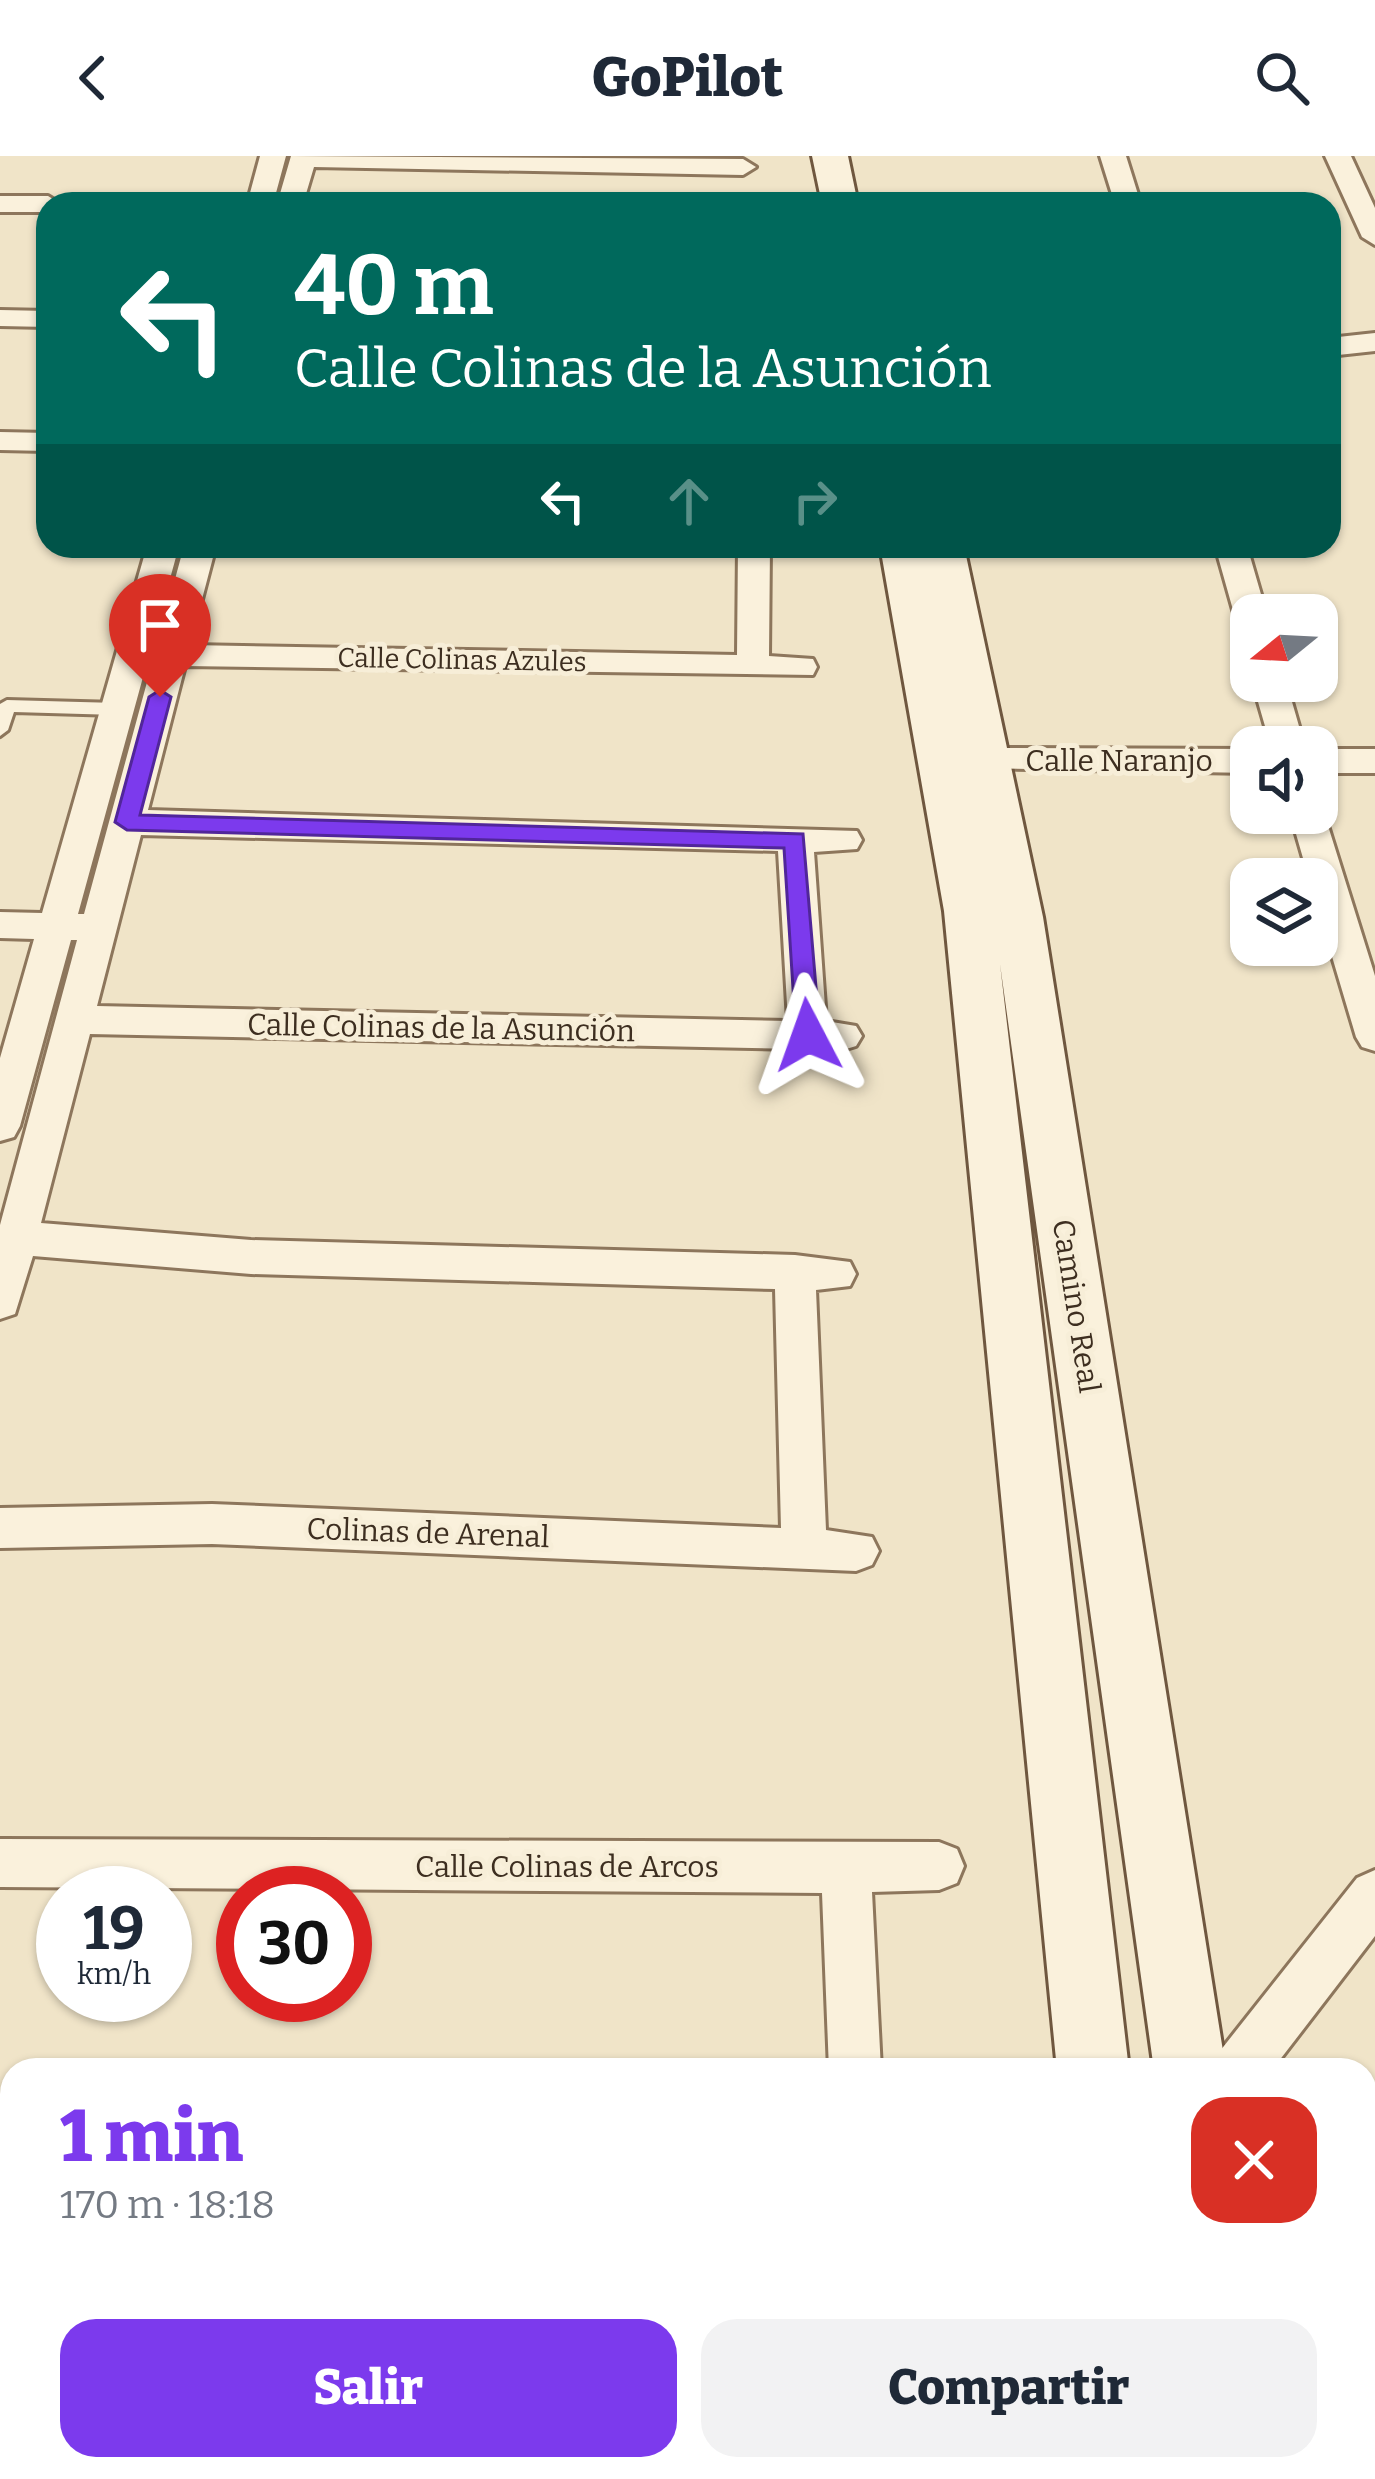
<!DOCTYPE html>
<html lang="es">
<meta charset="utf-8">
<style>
:root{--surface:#fff;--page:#f2f2f3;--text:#1f2937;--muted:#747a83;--accent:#7c3aed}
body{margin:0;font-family:Bitter,serif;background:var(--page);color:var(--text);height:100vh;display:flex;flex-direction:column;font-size:45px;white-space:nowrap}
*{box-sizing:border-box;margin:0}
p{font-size:39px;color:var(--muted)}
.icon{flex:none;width:66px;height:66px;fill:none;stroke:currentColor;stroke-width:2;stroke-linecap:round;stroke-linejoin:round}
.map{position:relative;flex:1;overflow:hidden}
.sheet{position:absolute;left:0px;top:1902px;width:1377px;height:423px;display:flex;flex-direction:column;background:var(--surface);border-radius:36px 36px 0 0;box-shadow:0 3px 9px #0004}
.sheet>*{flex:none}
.guide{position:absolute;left:36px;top:36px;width:1305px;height:366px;border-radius:36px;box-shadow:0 3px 9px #0004;background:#00695c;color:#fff;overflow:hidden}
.needle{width:78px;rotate:252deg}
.buttons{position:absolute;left:1230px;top:438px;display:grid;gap:24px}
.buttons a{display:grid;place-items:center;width:108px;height:108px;border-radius:24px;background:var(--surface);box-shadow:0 3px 9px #0004;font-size:60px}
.speed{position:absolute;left:36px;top:1710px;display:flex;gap:24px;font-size:60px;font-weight:700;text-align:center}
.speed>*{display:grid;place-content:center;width:156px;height:156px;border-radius:50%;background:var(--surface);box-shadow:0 3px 9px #0004;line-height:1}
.speed small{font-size:30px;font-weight:400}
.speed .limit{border:18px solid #d22;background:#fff;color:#111}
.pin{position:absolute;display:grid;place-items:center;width:102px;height:102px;color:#fff;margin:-123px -51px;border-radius:50% 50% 50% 0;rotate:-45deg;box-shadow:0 0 12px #0007}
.pin .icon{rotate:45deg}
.me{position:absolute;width:132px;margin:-66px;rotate:356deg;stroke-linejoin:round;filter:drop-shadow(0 0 9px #0008)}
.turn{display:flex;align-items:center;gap:42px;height:252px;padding:0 60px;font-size:54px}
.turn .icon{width:156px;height:156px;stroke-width:2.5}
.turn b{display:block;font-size:84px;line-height:102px}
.lanes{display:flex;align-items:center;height:114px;padding:0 60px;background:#0003;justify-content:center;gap:60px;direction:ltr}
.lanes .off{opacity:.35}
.round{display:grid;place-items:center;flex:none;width:126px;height:126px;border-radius:36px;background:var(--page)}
.head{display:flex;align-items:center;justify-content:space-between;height:204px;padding:0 60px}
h1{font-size:72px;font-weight:800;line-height:90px;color:var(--accent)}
.button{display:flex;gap:24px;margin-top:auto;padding:24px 60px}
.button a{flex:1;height:138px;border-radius:36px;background:var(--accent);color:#fff;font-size:48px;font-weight:800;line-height:138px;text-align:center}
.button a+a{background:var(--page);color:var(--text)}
header{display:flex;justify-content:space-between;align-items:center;height:156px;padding:0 60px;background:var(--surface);font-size:54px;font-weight:800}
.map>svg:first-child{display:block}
</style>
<header><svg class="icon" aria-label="back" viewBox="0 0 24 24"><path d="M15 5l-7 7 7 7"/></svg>GoPilot<svg class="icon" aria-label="search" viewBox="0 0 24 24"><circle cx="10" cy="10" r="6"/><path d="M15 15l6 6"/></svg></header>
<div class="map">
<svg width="1375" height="2323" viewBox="0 0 1375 2323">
<rect width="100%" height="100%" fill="#f0e4c8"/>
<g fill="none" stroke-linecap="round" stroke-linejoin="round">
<defs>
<path id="lane" d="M7 544 117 547 125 553 117 559 14 556 8 574 0 580V548Z"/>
<path id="street" d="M260 0H286L273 48H247Z
M291 0 743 3 756 11 743 19 314 11 303 48H277Z
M1100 0H1126L1141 48H1115Z
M1325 0H1351L1375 52V89L1362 81Z
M0 40H48L61 48H48V56H0Z
M0 154 48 155V171L0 170Z
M1375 177V195L1329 200V182Z
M0 276 48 277V295L0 294Z
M147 390H179L78 758H84L184 390H216L190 489 737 499 738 390H770L769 500 813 503 817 511 813 519 185 510 148 654 857 675 862 684 857 693 814 696 826 865 856 870 862 880 856 890 843 894 90 878 41 1067 251 1084 795 1099 850 1106 856 1118 850 1130 816 1134 826 1374 872 1381 879 1395 872 1409 856 1415 212 1388 0 1392V1352L212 1348 781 1372 775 1133 251 1118 33 1100 15 1158 0 1163V1069L77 784H71L20 970 14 981 0 985V902L34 783 0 782V756L42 757ZM141 679 778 695 788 865 97 850Z
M1215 390H1247L1267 459H1251V471L1235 461Z
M1252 525H1286L1305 591H1271Z
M988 592 1251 593V617L976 612 971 604 976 596Z
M1317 593H1375V617H1317Z
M1317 648 1324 657 1375 820V895L1362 891 1356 881 1317 750V723H1309L1290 657H1317Z
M0 1683 939 1686 957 1693 964 1710 957 1727 939 1734 872 1736 881 1914H829L822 1737 0 1731Z
M1375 1714V1780L1272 1914H1213L1220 1895 1357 1722Z
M0 2084H12V2140H0Z"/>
<path id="secondary" d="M812 0H848L858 48H822Z
M880 390H964L1043 761 1226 1914H1154L1000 808 1129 1914H1057L944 755Z
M1094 2313H1172L1173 2323H1095Z
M1201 2313H1279L1280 2323H1202Z"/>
</defs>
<use href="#lane" stroke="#8d765c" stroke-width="6"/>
<use href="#street" stroke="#8d765c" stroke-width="6"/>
<use href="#secondary" stroke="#6f573f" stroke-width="6"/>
<use href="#lane" fill="#faf1dc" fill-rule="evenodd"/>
<use href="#street" fill="#faf1dc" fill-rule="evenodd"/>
<use href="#secondary" fill="#faf1dc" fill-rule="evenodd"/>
</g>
<path fill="#7c3aed" stroke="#51269a" stroke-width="3" d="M160 534 171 541 140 659 803 678 820 879 808 889 796 879 784 692 127 674 115 666 149 541Z"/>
<g text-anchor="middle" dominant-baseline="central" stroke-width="10" stroke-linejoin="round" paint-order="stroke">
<g font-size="27" fill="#3d2e20" stroke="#f7eed8">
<text transform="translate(462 504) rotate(1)">Calle Colinas Azules</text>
</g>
<g font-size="30" fill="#3d2e20" stroke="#f7eed8">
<text x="1119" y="605">Calle Naranjo</text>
<text transform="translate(441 872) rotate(1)">Calle Colinas de la Asunción</text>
<text transform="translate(1076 1150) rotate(81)">Camino Real</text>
<text transform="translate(428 1377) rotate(2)">Colinas de Arenal</text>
<text x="567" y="1711">Calle Colinas de Arcos</text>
</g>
</g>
</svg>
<div class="buttons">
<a><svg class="needle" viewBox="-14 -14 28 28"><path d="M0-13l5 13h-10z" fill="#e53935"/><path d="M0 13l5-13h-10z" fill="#747a83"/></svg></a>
<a><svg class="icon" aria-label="sound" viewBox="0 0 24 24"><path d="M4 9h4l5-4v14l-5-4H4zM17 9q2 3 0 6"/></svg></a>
<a><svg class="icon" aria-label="layers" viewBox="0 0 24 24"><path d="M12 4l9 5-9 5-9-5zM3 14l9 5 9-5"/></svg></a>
</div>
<div class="speed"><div>19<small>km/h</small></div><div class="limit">30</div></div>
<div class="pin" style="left:160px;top:541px;background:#d93025"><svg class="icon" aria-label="arrive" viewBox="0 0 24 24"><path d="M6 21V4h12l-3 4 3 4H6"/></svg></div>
<svg class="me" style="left:808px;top:879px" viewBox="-20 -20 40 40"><path d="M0-17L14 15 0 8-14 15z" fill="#7c3aed" stroke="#fff" stroke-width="4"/></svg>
<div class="guide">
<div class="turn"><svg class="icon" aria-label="left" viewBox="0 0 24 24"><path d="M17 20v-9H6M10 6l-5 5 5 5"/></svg><div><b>40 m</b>Calle Colinas de la Asunción</div></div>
<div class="lanes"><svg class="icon" aria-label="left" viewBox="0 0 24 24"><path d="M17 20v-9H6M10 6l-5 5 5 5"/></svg><svg class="icon off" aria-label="ahead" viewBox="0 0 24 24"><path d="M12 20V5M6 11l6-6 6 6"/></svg><svg class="icon off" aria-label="right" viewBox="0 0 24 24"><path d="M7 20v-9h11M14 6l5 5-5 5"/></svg></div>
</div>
<section class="sheet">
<div class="head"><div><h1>1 min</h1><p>170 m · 18:18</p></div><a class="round" style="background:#d93025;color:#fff"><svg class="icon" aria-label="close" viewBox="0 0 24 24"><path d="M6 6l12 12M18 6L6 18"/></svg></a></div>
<div class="button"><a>Salir</a><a>Compartir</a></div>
</section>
</div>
